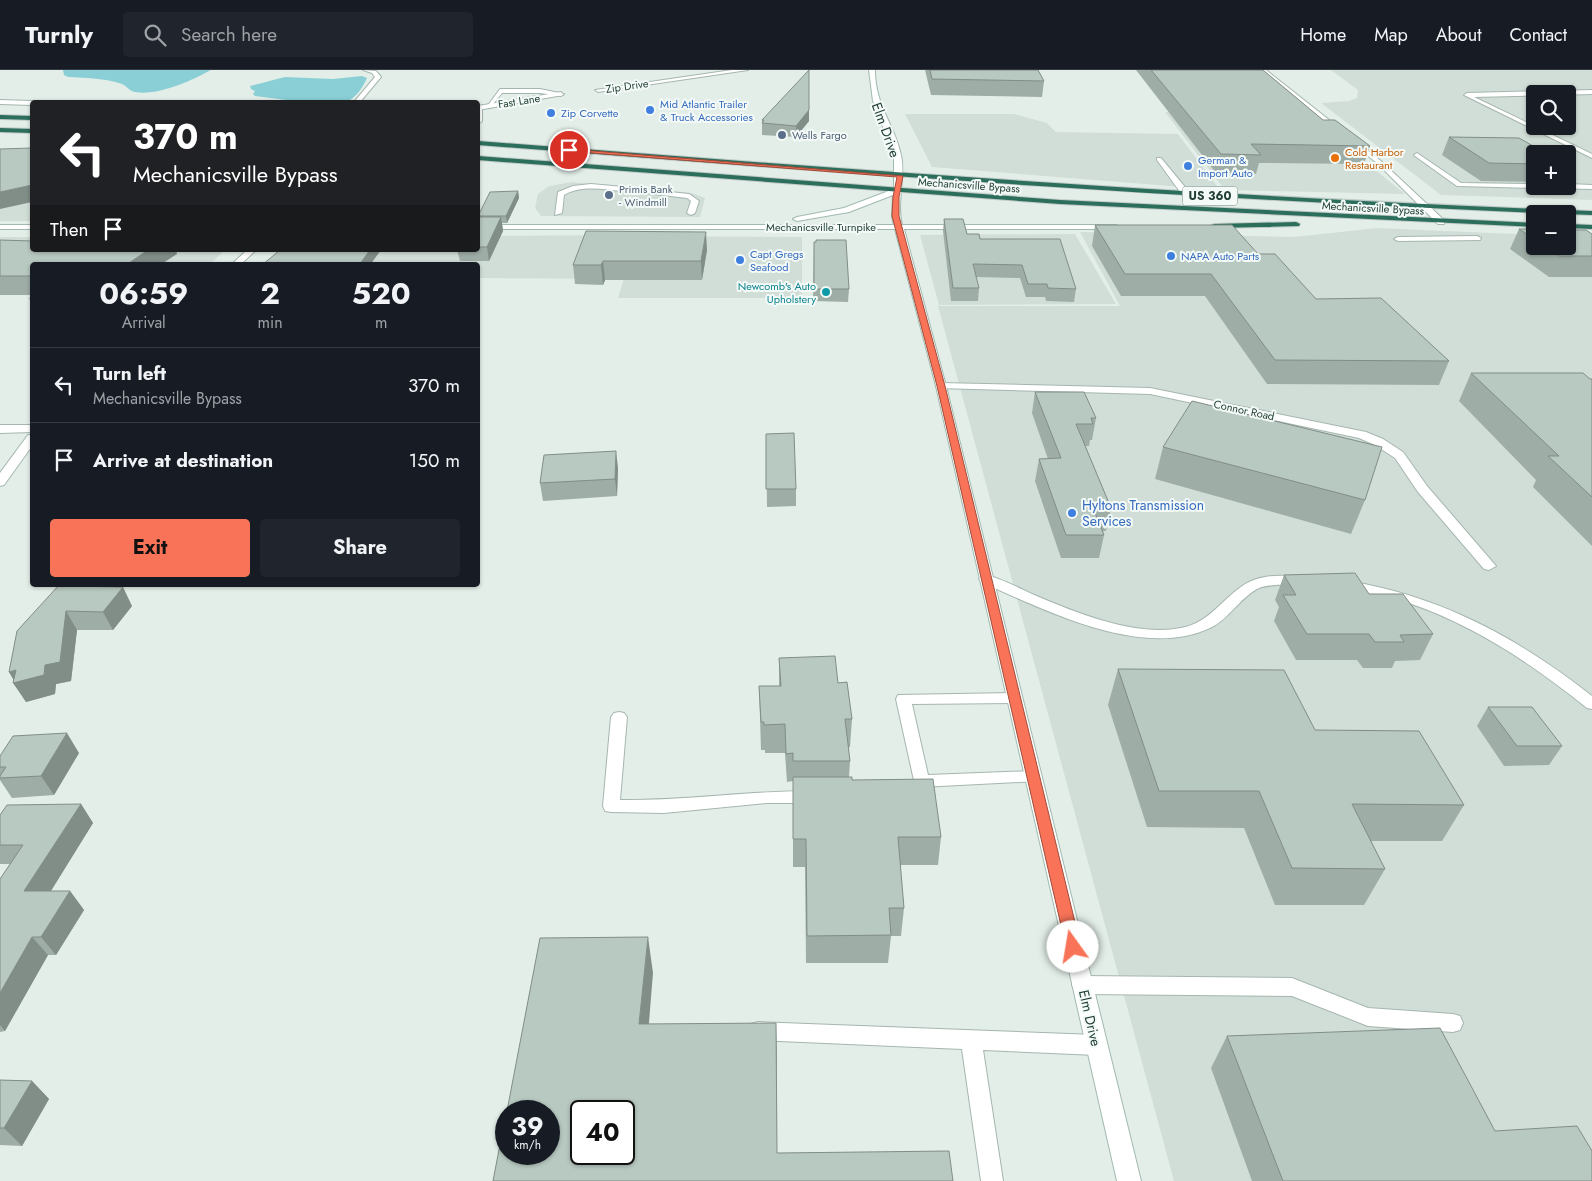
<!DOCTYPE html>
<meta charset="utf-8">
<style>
:root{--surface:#171b24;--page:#20242c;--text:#f1f3f6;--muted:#9ea1a6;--line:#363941;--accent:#f87358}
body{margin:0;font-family:Jost,sans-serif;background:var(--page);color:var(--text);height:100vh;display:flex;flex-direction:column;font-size:19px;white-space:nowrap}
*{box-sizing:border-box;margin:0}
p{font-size:16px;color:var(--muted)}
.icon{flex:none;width:28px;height:28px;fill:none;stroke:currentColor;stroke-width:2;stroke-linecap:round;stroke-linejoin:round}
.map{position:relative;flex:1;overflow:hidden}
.side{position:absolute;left:30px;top:192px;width:450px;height:325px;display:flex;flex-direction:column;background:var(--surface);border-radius:5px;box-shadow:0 1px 4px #0004}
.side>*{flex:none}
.guide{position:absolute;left:30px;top:30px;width:450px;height:152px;border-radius:5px;box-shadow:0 1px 4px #0004;background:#202124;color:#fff;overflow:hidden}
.tools{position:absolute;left:1526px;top:15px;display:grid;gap:10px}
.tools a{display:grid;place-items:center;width:50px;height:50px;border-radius:5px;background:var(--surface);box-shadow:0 1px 4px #0004;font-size:25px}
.speed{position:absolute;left:495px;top:1030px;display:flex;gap:10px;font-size:25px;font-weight:700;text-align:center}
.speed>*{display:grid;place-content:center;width:65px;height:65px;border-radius:50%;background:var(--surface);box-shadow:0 1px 4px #0004;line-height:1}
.speed small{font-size:12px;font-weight:400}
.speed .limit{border:2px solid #111;border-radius:8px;background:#fff;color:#111}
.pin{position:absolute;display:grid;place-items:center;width:42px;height:42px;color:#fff;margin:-21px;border:2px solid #fff;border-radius:50%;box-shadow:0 1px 5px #0007}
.me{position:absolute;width:55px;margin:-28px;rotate:347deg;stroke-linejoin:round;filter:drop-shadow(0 0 4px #0008)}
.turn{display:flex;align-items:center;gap:18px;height:105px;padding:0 20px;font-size:22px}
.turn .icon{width:65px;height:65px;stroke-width:2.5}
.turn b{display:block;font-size:35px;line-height:42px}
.then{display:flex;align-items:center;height:48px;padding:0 20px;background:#0003;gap:10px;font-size:19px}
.eta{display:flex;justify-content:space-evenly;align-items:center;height:85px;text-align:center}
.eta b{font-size:30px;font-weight:700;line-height:35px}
.action{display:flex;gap:10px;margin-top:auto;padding:10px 20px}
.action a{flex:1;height:58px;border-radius:5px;background:var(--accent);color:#111;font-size:20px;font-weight:700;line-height:58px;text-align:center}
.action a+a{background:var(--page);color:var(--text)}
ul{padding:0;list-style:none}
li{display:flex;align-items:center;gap:15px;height:75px;padding:0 20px;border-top:1px solid var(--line)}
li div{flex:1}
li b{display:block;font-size:19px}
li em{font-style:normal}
header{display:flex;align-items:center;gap:30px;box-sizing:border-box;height:70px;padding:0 25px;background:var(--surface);border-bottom:1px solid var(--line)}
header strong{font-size:24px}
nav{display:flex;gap:28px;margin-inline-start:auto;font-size:18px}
.search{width:350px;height:45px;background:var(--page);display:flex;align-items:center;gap:12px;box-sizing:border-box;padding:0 18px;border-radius:5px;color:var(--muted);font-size:19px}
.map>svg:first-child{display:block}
</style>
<header>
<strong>Turnly</strong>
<div class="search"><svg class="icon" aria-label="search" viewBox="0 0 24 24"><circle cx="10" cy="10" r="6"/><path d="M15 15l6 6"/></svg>Search here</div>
<nav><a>Home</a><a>Map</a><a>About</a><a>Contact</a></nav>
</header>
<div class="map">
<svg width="1592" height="1111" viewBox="0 0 1592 1111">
<rect width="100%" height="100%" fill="#e3eee8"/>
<path fill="#d1ded7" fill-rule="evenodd" d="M1331 0H1592V130L1441 125 1321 33 1349 31 1357 28 1358 20ZM1535 24H1568V56H1535ZM1535 84H1568V116H1535Z
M1165 42 1305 43 1405 124 1225 120Z
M905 44H1014L1047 53 1056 62 1178 64 1220 120 932 97Z
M572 112 692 123 705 128 700 147 541 146 535 138 538 124 549 116Z
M32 125V151H0V126Z
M1377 158 1535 165V176H1568L1592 167V1111H1174L938 236H1120L1080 162 1294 167Z
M1075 164 1116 234 939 235 920 165Z
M633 165 619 209 478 208V195H337L350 180H478V166Z
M637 166 802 167V228H618Z
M0 167H32V180H225L209 195H32V210L11 225H0Z"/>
<path fill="#89cfd5" d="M63 0H211C191 11 158 26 135 22 129 21 127 16 122 14 105 8 86 8 68 7L64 5Z
M362 6 367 8C363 17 356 28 346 32H302L255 26 253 24 255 21 251 19 250 16 285 7 333 9Z"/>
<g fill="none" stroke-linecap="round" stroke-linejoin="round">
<defs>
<path id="lane" d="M1260 0H1266L1381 91 1444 150V154H1438L1377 93Z
M500 19H540L564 24 561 26 540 23H502L490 38H486Z
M1592 20V24L1474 27 1592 84V88L1464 25 1467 23Z
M479 36 482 38V51L478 54Z
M1417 83 1461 113 1535 114V116H1538L1535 118 1457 116 1415 86 1414 85Z
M1157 88H1161L1189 122V126H1183L1157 90Z
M591 114 624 117 628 119 624 121C604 120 583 114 564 125L562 143 555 145 558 122 573 116Z
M1568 114 1592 115V119L1545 118 1542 116H1568Z
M640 119 689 124 699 131 695 143 691 145 687 143 691 131 687 128 638 122V120Z
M1477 166 1481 168 1480 170 1398 171 1394 169 1398 167Z
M986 505C1002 509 1017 517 1032 524 1074 542 1134 567 1181 558 1211 553 1224 525 1249 512 1262 506 1276 505 1290 506 1297 506 1303 505 1308 510 1302 517 1270 512 1257 519 1239 529 1228 550 1210 558 1141 590 1045 540 981 512L979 509Z
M1347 511C1438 525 1516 567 1588 623L1592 626V639L1587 638C1532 594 1476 556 1409 533 1387 526 1365 524 1342 518L1340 515 1342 512Z
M1014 623 1019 624 1021 628 1019 632 1014 633 912 634 928 705 1033 701 1039 703 1041 707 1039 711 921 717 915 715 896 629 898 625Z
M619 642 624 643 627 647 620 730C684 731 747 721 811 721L817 723 819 727 817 731 811 733H766L664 743 611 742 605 741 603 736 611 647 614 643Z
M1082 906 1292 908 1368 938 1453 944 1460 946 1463 953 1460 960 1453 962 1368 956 1292 926 1082 924 1075 921 1072 915 1075 909Z
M758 952 1096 965 1103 968 1106 975 1103 982 1096 985 983 980 1003 1111H981L962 979 758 970 751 968 748 961 751 954Z"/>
<path id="street" d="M363 0 376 1 381 7 360 32H354L375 7 372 3Z
M732 0H748L598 22 595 20Z
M561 22 563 25 478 40V36Z
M0 30 32 31 35 32 32 35 0 34Z
M247 180H256L240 195H231Z
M941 313 1150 318 1366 362 1383 369 1403 382 1427 416 1496 496 1489 500 1484 499 1418 422 1395 388 1375 375 1359 368 1150 324 937 318 936 316Z
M0 355H32V362L0 363Z
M28 365H32V376L4 415 0 416V403Z"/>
<path id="secondary" d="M869 0H875C875 36 894 53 901 85 906 108 896 132 902 155H1116L1120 157 1116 159H904L946 316 1141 1111H1117L936 316 895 159H478V155H894L892 146 893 125 849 142 797 151 793 149 797 147 844 138 894 119V86L873 31Z
M0 155H32V159H0Z"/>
<path id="highway" d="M0 45 32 46V50L0 49Z
M0 58 32 59V63L0 62Z
M478 71C849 100 1220 127 1592 141V145C1221 131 849 104 478 75Z
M478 86 1060 130 1535 153V157L1060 134 478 90Z
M1296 152 1300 154 1299 156 1214 158 1210 156 1214 154Z
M1568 154 1592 155V159L1568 158Z"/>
</defs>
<use href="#lane" stroke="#a5b6af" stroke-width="2"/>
<use href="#street" stroke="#a5b6af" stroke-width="2"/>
<use href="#secondary" stroke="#a1bab0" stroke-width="2"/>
<use href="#highway" stroke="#c1cac7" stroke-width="2"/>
<use href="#lane" fill="#fff" fill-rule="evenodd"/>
<use href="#street" fill="#fff" fill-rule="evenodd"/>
<use href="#secondary" fill="#fff" fill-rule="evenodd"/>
<use href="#highway" fill="#2c6e5c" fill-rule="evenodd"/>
</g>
<path fill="#9eada6" d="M925 0H1038L1044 11 1042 27 931 25Z
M1124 0H1263L1323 50 1370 76 1364 94 1259 93 1256 104 1216 103 1136 0Z
M809 40V51L796 67 762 65V50Z
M1449 67 1535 84V112L1481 111 1442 85Z
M518 121 519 128 507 153H502L503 161 489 191H460L457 180H478V146Z
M944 149 967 164 980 169 1076 219 1074 232 1046 231 1045 227H1026L1020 208 976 207 979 218 978 231H951L943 161Z
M1095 155 1258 184 1316 229 1449 291 1439 315 1267 314 1205 226H1121L1092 176Z
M1519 159H1535V176H1568L1592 164V207H1549L1510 179Z
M586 161 707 180 702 210H605L603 215 575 214 573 195Z
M0 170 177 184 32 195V225H0Z
M814 172 849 219 848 232 813 231Z
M32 226V234L29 228Z
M1471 303 1592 309V476L1533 417 1536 410 1459 331Z
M1035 322 1096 348 1092 370H1090L1089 376H1085L1111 438 1106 461H1103L1104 465 1099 488H1061L1035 411 1039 389H1048L1032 343Z
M766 364 796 419V436L767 437Z
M1163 377 1365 430 1351 464 1155 409Z
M618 398 617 426 543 431 540 413Z
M1284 505 1369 524 1433 564 1420 590 1395 591 1392 598H1363L1357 590H1296L1274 551 1279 537 1275 530Z
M59 515H79L80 517 132 536 113 560H77L71 611 56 614 55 624 26 632 9 602Z
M779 588 838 613 852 649 850 677H848L850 691 849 707 852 710 941 767 938 795H900L904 838 901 866H891L888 893H806L805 797H793V711L787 712 785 683H765V680H761L759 616H779Z
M1118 599 1315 660 1464 735 1442 771H1371L1385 799 1364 835H1275L1244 758 1147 757 1108 635Z
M1488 637 1562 676 1549 695 1504 696 1477 656Z
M79 683 54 725 12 728 0 710V686Z
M81 734 93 753 51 821H70L84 840 56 885H48L5 961 0 962V809L10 794H0V745Z
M1227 966 1495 1061 1592 1111H1252L1211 998Z
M0 1010 32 1011 49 1029 22 1076 0 1075Z"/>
<path fill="#818d87" d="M809 40V51L796 67V56Z
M32 115V132L0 139V122Z
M518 121 519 128 507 153 506 146Z
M501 147 503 161 489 191 487 177Z
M706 162 707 180 702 210 701 191Z
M148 180H176L177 184 160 195H126Z
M370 180H381L370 195H359Z
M603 191 605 210 603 215 601 195Z
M616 381 618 398 617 426 615 409Z
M70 515H79L82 519 70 516Z
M123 517 132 536 113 560 103 542Z
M66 541 77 560 71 611 56 614 55 624 26 632 13 613 15 612 9 602 45 595Z
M67 663 79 683 54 725 41 706Z
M81 734 93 753 39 840 24 821Z
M70 821 84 840 56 885 41 867Z
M32 867 48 885 5 961 0 955V923Z
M648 867 653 903 646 989 639 954Z
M776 953 777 987V1111V1083Z
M32 1011 49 1029 22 1076 4 1058Z"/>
<path fill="#b8c9c1" stroke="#818d87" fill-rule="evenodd" d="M809 0V40L796 56 762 53 764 50H762Z
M930 0H1038L1044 11 932 9Z
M1151 0H1263L1323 50H1335L1370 76 1251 74 1261 85 1221 84Z
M1449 67 1519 68 1547 84H1535V94L1489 93Z
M32 78V115L0 122V79Z
M518 121 506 146H478L490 122Z
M478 147H501L487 177H478Z
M944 149H963L967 164H979L980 169H1060L1076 219 1048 218 1047 214H1028L1022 195 973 194 979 218H953Z
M1095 155H1232L1258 184H1275L1316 229 1381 228 1449 291 1275 290 1211 204H1125Z
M1519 159H1535V170Z
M1568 160H1586L1592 164V186H1559L1545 176H1568Z
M586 161 706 162 701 191H603L601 195H573Z
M0 170 32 171V180H148L126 195H32V206H0Z
M816 170H846L849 219H814V172H816Z
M280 180H370L359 195H262Z
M1471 303H1583L1590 309H1592V427L1548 386H1559Z
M1035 322H1084L1096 348H1091L1093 354H1076L1111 438H1093L1104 465H1066L1039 389 1061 388Z
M1192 331 1382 377 1365 430 1163 377Z
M794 363 796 419H766V364Z
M616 381 615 409 540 413 544 385Z
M1355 503 1369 524H1403L1433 564 1400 565 1404 572H1375L1369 564H1307L1283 525H1296L1284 505Z
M59 515H70V516L123 517 103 542 66 541 60 592 45 595 44 605 13 613 16 600 9 602 17 561Z
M835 586 838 613 847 612 852 649H845L850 691H793V683L786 684 785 654 764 655V652H761L759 616H781L779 588Z
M1118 599 1284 600 1315 660 1419 661 1464 735 1352 734 1385 799 1292 798 1259 721H1159Z
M1488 637H1532L1562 676H1517Z
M67 663 41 706 0 708V706L6 697H0V686L13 666Z
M793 707H852V710L933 709 941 767H898L904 838H889L891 865 807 866 806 769H793Z
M81 734 24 821H70L41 867H32L0 923V809L23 775H0V745L7 735Z
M648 867 639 954 776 953 777 1083 949 1081 953 1111H493L506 1043V1084H549V1041H507L540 868ZM581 1041H624V1084H581Z
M1440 958 1495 1061 1577 1056 1592 1081V1111H1283L1227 966Z
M0 1010 32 1011 4 1058H0Z"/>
<path fill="#f87358" stroke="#a14b39" d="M569 79 903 106 899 127V146L945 316 1081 877 1079 882 1073 884 1068 882 1066 877 937 316 892 146 893 127 897 107 567 81Z"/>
<g fill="#3f7fe0" stroke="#f4faf7" stroke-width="2">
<circle cx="650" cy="40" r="5"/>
<circle cx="551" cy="43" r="5"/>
<circle cx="1188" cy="96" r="5"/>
<circle cx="1171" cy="186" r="5"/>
<circle cx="740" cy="190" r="5"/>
<circle cx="1072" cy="443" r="5"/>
</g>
<g fill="#5c6f8a" stroke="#f4faf7" stroke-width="2">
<circle cx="782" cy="65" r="5"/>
<circle cx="609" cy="125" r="5"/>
</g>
<circle fill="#e8710a" stroke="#f4faf7" stroke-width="2" cx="1335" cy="88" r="5"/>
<circle fill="#0f9aa8" stroke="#f4faf7" stroke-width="2" cx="826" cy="222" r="5"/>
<g text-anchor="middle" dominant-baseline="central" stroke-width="4" stroke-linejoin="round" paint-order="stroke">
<g font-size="11" fill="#224036" stroke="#f4faf7">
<text transform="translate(627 16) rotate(-8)">Zip Drive</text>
<text transform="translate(519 31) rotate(-9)">Fast Lane</text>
<text transform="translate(969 115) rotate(4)">Mechanicsville Bypass</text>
<text transform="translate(1373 138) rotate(3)">Mechanicsville Bypass</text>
<text x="821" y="157">Mechanicsville Turnpike</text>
<text transform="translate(1244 340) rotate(12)">Connor Road</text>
</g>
<g font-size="11" fill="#366cbe" stroke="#f4faf7" text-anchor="start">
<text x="660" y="34">Mid Atlantic Trailer<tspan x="660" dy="13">&amp; Truck Accessories</tspan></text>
<text x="561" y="43">Zip Corvette</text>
<text x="1198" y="90">German &amp;<tspan x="1198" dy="13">Import Auto</tspan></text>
<text x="750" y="184">Capt Gregs<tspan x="750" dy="13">Seafood</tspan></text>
<text x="1181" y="186">NAPA Auto Parts</text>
</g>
<g font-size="11" fill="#4e5e75" stroke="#f4faf7" text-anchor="start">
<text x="792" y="65">Wells Fargo</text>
<text x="619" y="119">Primis Bank<tspan x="619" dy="13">- Windmill</tspan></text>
</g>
<g font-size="11" fill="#c56008" stroke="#f4faf7" text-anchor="start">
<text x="1345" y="82">Cold Harbor<tspan x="1345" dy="13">Restaurant</tspan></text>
</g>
<g font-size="11" fill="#0d838f" stroke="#f4faf7" text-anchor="end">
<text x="816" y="216">Newcomb's Auto<tspan x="816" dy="13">Upholstery</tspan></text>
</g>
<rect fill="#f4faf7" stroke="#617870" stroke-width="1" x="1182.5" y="116.5" width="55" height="19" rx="4"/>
<g font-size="12" font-weight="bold" fill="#224036">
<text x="1210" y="126">US 360</text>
</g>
<g font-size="14" fill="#224036" stroke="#f4faf7">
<text transform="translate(886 60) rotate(70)">Elm Drive</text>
<text transform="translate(1090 948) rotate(77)">Elm Drive</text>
</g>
<g font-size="14" fill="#366cbe" stroke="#f4faf7" text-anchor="start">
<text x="1082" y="435">Hyltons Transmission<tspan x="1082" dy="16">Services</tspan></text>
</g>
</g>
</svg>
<div class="tools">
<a><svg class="icon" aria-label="search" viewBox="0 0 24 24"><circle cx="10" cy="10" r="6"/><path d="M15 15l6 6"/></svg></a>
<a>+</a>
<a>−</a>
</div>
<div class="speed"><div>39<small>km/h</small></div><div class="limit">40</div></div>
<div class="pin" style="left:569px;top:80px;background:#d93025"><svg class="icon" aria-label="arrive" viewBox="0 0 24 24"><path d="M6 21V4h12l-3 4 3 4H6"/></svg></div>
<svg class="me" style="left:1073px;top:877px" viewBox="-20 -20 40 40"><circle r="19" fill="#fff"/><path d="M0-13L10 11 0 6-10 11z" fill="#f87358"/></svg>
<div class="guide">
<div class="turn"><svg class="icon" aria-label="left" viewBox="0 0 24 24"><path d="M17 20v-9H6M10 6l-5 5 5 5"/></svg><div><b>370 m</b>Mechanicsville Bypass</div></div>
<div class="then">Then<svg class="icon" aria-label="arrive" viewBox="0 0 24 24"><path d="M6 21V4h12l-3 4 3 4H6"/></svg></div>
</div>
<section class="side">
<div class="eta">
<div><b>06:59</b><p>Arrival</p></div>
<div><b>2</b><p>min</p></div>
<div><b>520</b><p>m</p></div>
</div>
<ul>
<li><svg class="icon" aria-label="left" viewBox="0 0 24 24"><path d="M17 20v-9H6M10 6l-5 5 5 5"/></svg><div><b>Turn left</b><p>Mechanicsville Bypass</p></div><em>370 m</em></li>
<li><svg class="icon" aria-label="arrive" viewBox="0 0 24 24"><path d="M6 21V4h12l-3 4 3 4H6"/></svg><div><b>Arrive at destination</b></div><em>150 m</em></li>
</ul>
<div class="action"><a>Exit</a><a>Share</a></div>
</section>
</div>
